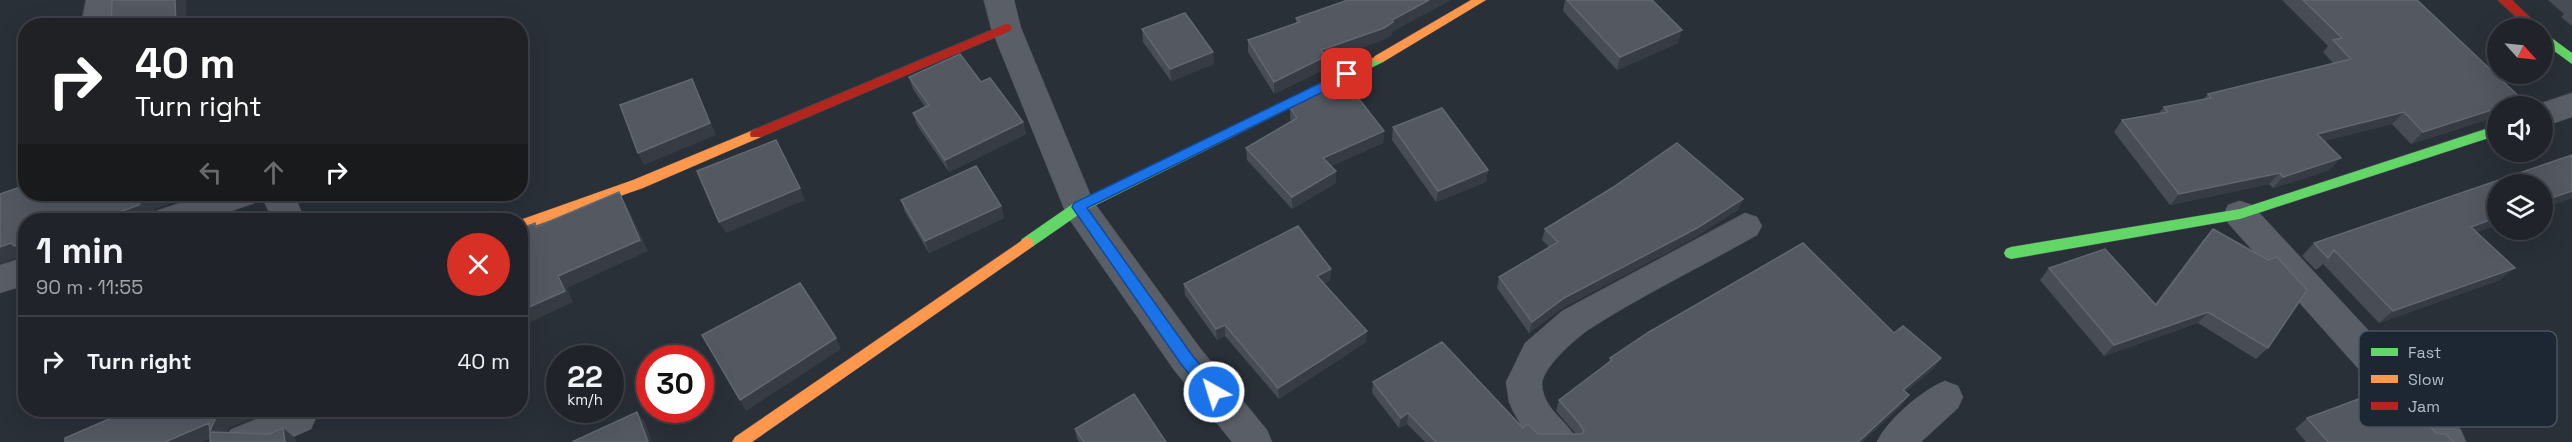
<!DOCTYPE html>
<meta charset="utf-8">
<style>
:root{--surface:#20242a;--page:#2d3036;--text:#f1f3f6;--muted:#a2a4a8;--line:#3d4147}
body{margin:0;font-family:"Space Grotesk",sans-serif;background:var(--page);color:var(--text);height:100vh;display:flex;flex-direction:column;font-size:22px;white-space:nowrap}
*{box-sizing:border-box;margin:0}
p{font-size:20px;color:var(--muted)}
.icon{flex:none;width:33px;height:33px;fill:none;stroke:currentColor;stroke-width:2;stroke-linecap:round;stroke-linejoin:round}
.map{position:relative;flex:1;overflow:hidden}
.drawer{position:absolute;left:18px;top:213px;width:510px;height:204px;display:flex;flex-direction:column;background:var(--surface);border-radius:24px;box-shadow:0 6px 24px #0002,0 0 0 2px var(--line)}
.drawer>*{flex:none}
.guide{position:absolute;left:18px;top:18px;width:510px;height:183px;border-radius:24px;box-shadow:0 6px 24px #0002,0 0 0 2px var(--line);background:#202124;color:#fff;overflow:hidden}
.needle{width:39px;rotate:117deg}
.controls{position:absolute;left:2487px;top:18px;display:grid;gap:12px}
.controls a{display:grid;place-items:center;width:66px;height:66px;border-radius:50%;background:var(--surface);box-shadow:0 6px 24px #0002,0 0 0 2px var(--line);font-size:30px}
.speed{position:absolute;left:546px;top:345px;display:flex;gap:12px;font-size:30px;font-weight:700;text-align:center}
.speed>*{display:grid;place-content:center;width:78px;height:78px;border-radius:50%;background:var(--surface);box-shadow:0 6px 24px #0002,0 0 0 2px var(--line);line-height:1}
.speed small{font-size:15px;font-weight:400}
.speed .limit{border:9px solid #d22;background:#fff;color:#111}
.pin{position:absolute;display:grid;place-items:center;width:51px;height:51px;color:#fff;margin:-26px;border-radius:12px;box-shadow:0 3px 9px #0006}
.me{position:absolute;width:66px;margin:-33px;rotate:321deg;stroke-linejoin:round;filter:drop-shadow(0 0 4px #0008)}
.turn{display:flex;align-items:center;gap:21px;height:126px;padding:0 18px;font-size:27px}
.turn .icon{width:78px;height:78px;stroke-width:2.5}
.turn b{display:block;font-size:42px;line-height:51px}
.lanes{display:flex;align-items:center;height:57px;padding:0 18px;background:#0003;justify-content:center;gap:30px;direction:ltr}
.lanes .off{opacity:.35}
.round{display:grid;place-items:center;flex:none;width:63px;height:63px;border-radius:32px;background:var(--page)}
.summary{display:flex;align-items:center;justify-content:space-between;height:102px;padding:0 18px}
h1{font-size:36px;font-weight:700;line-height:45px}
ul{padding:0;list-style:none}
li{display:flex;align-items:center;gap:18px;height:90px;padding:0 18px;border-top:2px solid var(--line)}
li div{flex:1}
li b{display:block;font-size:22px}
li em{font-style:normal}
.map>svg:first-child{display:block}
</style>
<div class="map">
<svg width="2572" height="442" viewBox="0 0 2572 442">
<rect width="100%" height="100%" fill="#2a3038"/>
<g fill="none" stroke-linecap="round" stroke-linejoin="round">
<defs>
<path id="street" d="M86 0H116L111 26H81Z
M984 0H1014L1021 28 1093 201 1200 348 1267 430 1272 442H1232L1174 370 1067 216 991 28Z
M2572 93V117L2542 127V106H2532Z
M207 194H294L305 220H273L260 194 255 203 205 220H152L156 211Z
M2240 201 2252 205 2461 430 2466 442H2424L2228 223 2224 214 2228 205Z
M1745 213 1757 217 1762 226 1757 235C1701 267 1642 295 1588 330 1575 339 1541 369 1542 385 1544 411 1569 421 1578 442H1535L1524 430 1514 413 1509 402 1506 382 1525 343 1562 311Z
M26 257V285L0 293V265Z
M1945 381 1958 386 1963 397 1958 408 1921 442H1877C1886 421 1923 389 1945 381Z
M278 410H312L316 418 311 429 282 442H225L230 430Z"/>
<path id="fast" d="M2542 31 2572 53V64L2542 42Z
M1379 55 1383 56 1385 59 1383 62 1084 211 1032 247H1022L1020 243 1022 239 1074 203Z
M2498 125V135L2240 219 2011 259 2006 257 2004 253 2006 249 2011 247 2240 209Z"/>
<path id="slow" d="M1471 0H1486L1383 62H1375L1373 59 1375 56Z
M756 129 761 131 762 134 761 137 643 188 520 231V220L633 180Z
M1027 237 1032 239 1034 243 1032 247 752 442H732L735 437Z"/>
<path id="jam" d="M2498 0H2512L2541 28H2528Z
M1006 24 1010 25 1012 28 1010 31 761 137H751L750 134 751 131Z"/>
</defs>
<use href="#street" stroke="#484c55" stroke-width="1"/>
<use href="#fast" stroke="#484c55" stroke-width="1"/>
<use href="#slow" stroke="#484c55" stroke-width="1"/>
<use href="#jam" stroke="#484c55" stroke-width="1"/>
<use href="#street" fill="#5a5e66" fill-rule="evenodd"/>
<use href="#fast" fill="#63d668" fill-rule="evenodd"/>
<use href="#slow" fill="#ff974d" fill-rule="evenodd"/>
<use href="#jam" fill="#b3261e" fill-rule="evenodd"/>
</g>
<path fill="#474c55" d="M1565 0H1652L1678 43 1617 70 1563 11Z
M2282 0H2417L2529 106H2498V116L2411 144 2392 124 2324 141 2330 170 2273 188 2269 184 2170 205 2114 132 2122 120 2159 113 2164 107 2203 100 2208 94 2333 63 2323 52 2328 46Z
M2548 0H2572V26L2561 17 2564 14Z
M1296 18 1392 32V35L1383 40 1326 60 1325 69 1274 94 1248 52V40L1296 23Z
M1142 29 1213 52 1214 64 1171 81 1143 42Z
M909 77 981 82 1023 122 1026 134 949 172 917 125 913 113 925 107 913 89Z
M1290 107 1384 131 1383 143 1331 166 1336 171V183L1292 209 1247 160 1246 148 1292 122 1290 119Z
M1393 127 1488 170 1486 182 1436 202 1392 140Z
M2572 155V198L2477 232 2500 280 2379 323 2323 264 2316 270 2302 256 2314 243Z
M1743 199 1738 210 1692 239 1561 309 1529 333 1497 288 1499 277 1549 247 1542 240 1545 229Z
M901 200 1001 206 1004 218 929 253 905 212Z
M2213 229 2268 348 2256 359 2198 323 2104 356 2040 280 2049 268 2155 304 2203 240Z
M1331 269 1330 280 1324 284 1366 342 1279 399 1225 336 1217 340 1185 295 1184 284Z
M1894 333 1941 358 1933 369 1905 392 1902 405 1862 442H1425L1407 424 1399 428 1372 393 1373 382 1523 428 1538 434H1576L1556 411 1559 400 1609 363 1610 358Z
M2307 418 2436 433 2454 442H2306L2295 429Z
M1075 429 1166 442H1079L1077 439Z"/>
<path fill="#373c44" d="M175 0H186V26H176Z
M1429 0H1451L1392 32V35L1383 40 1326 60 1325 69 1274 94V82L1321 50 1392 20Z
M1682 30 1678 43 1617 70 1620 57Z
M1213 52 1214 64 1171 81 1170 69Z
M692 79 716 135 644 165 638 153Z
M2498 108 2497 116 2411 144 2423 132Z
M2404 112 2392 124 2307 146 2317 134Z
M1023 122 1026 134 949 172 945 160Z
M1384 131 1383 143 1323 170V158Z
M2341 158 2330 170 2273 188 2283 177Z
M1488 170 1486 182 1436 202 1438 191Z
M1336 171V183L1292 209V197Z
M2280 173 2269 184 2170 205 2179 194Z
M800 188 805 200 726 233 719 222Z
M2572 191V198L2542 209V201Z
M619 192 626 204 648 251 567 288 573 302 520 327V311L558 276Z
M154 194H186L187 198 155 209 151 216 140 220H108L106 217 143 197Z
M1743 199 1738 210 1692 239 1561 309 1529 333 1532 322 1564 298Z
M1001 206 1004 218 929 253 925 241Z
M2498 217V225L2457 239 2471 227Z
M26 242V255L0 263V247L11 243Z
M2515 268 2500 280 2379 323 2393 311Z
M1331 269 1330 280 1317 288V276Z
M2208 312 2198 323 2104 356 2114 345Z
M1225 325V336L1217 340 1216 329Z
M1367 331 1366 342 1279 399 1278 388Z
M836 338 841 349 746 411 740 400Z
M1941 358 1933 369 1895 400 1903 390Z
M1909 395 1902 405 1862 442H1858Z
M235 410H273L229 428 223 442 216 436 203 442H165L216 417Z
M637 412 645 422 652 442H648Z
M1408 413 1407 424 1399 428 1401 418Z
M283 428 295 438 296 442H285Z"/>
<path fill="#535861" stroke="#626872" stroke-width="1.5" d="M112 0H175L176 26H111Z
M1348 0H1429L1392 20 1393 22 1384 28 1321 50 1326 56 1274 82 1248 40 1300 22 1296 18Z
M1567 0H1652L1682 30 1620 57Z
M2303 0H2417L2529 106H2513L2510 104 2502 106H2498V108L2423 132 2404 112 2317 134 2341 158 2283 177 2280 173 2179 194 2122 120 2168 112 2164 107 2211 98 2208 94 2351 59 2333 40 2342 38Z
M1185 13 1213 52 1170 69 1142 29Z
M290 21 303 26H285Z
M960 54 981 82 990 78 1023 122 945 160 913 113 929 105 909 77Z
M692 79 710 123 638 153 620 105Z
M1344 80 1384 131 1323 158 1336 171 1292 197 1246 148 1297 118 1290 107Z
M1442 108 1488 170 1438 191 1393 127Z
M776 140 800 188 719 222 697 171Z
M1677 143 1743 199 1697 228 1564 298 1532 322 1499 277 1558 242 1545 229 1612 188Z
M2572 155V191L2542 201V184H2498V217L2471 227 2515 268 2393 311 2334 250 2328 258 2314 243Z
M976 166 1001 206 925 241 901 200Z
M26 185V194H154L143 197 139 205 106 217 108 220H26V242L14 246 11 243 0 247V194Z
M619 192 640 240 558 276 565 291 520 311V229L535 223 536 227Z
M1298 226 1331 269 1317 276 1367 331 1278 388 1225 325 1216 329 1184 284Z
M2213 229 2268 260 2277 257 2307 290 2268 348 2208 312 2114 345 2049 268 2105 249 2156 305Z
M1803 243 1894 333 1903 326 1941 358 1903 390 1909 395 1858 442H1436L1408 413 1401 418 1373 382 1442 342 1523 428 1528 424 1538 434H1582L1584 431 1579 423 1559 400 1612 360 1610 358 1649 332Z
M800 283 836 338 740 400 702 335Z
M2394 386 2436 433 2445 434 2454 442H2328L2307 418Z
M1134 394 1166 442H1084L1075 429Z
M130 410H235L216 417 210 431 209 423 165 442H65V438Z
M637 412 648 442H572Z
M283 428 285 442H210V432L269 434Z"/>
<path fill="#1a73e8" stroke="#114b97" stroke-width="1.5" d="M1347 70 1351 71V78L1087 208 1192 355 1219 388 1221 392 1219 397H1208L1181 364 1072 207 1074 203Z"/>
<rect x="2359" y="331" width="198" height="96" rx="9" fill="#1d2633" stroke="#4a5360" stroke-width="1.5"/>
<rect x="2371" y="348" width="27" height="8" fill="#63d668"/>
<rect x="2371" y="375" width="27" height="8" fill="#ff974d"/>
<rect x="2371" y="402" width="27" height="8" fill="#b3261e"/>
<g font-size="16" fill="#b4bcc9">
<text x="2408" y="358">Fast</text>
<text x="2408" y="385">Slow</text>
<text x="2408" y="412">Jam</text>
</g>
</svg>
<div class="controls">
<a><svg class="needle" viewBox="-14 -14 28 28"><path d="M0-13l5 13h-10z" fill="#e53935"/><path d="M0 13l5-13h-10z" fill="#a2a4a8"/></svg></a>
<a><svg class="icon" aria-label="sound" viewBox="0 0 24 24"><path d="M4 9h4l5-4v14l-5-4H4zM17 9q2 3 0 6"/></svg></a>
<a><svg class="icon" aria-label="layers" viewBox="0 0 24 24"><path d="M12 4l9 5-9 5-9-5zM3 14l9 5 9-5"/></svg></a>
</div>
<div class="speed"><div>22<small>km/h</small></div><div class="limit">30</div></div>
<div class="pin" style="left:1347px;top:74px;background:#d93025"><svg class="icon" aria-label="arrive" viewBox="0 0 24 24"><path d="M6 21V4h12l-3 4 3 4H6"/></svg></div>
<svg class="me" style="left:1214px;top:392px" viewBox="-20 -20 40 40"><circle r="17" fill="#1a73e8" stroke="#fff" stroke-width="3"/><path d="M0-11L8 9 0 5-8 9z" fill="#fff"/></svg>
<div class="guide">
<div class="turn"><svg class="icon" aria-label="right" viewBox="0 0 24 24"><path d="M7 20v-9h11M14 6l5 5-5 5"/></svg><div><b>40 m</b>Turn right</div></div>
<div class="lanes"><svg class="icon off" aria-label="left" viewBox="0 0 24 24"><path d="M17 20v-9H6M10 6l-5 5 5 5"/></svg><svg class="icon off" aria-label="ahead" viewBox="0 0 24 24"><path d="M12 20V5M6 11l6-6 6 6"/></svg><svg class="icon" aria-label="right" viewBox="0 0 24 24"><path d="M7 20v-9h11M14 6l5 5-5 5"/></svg></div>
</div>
<section class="drawer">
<div class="summary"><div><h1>1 min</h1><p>90 m · 11:55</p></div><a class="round" style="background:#d93025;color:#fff"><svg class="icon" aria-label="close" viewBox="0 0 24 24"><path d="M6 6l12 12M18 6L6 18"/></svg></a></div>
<ul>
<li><svg class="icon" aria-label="right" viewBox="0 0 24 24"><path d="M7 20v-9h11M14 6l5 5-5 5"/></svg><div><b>Turn right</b></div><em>40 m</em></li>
</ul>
</section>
</div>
